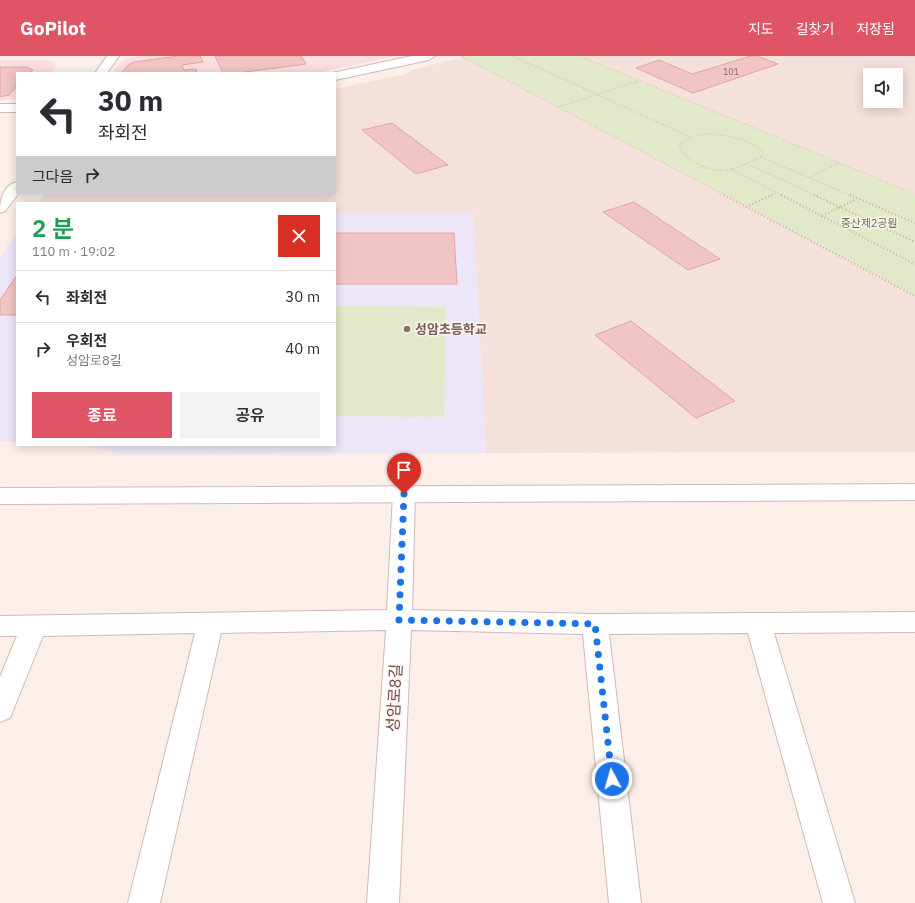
<!DOCTYPE html>
<html lang="ko">
<meta charset="utf-8">
<style>
:root{--surface:#fff;--page:#f2f2f3;--text:#2b2b33;--muted:#7c7c81;--line:#e1e1e2;--accent:#e05565}
body{margin:0;font-family:"IBM Plex Sans","Noto Sans KR",sans-serif;background:var(--page);color:var(--text);height:100vh;display:flex;flex-direction:column;font-size:15px;white-space:nowrap}
*{box-sizing:border-box;margin:0}
p{font-size:13px;color:var(--muted)}
.icon{flex:none;width:22px;height:22px;fill:none;stroke:currentColor;stroke-width:2;stroke-linecap:round;stroke-linejoin:round}
.map{position:relative;flex:1;overflow:hidden}
.details{position:absolute;left:16px;top:146px;width:320px;height:244px;display:flex;flex-direction:column;background:var(--surface);border-radius:0px;box-shadow:0 2px 10px #0003}
.details>*{flex:none}
.banner{position:absolute;left:16px;top:16px;width:320px;height:122px;border-radius:0px;box-shadow:0 2px 10px #0003;background:#fff;color:var(--text);overflow:hidden}
.fabs{position:absolute;left:863px;top:12px;display:grid;gap:8px}
.fabs a{display:grid;place-items:center;width:40px;height:40px;border-radius:0px;background:var(--surface);box-shadow:0 2px 10px #0003;font-size:20px}
.pin{position:absolute;display:grid;place-items:center;width:34px;height:34px;color:#fff;margin:-41px -17px;border-radius:50% 50% 50% 0;rotate:-45deg;box-shadow:0 0 4px #0007}
.pin .icon{rotate:45deg}
.me{position:absolute;width:44px;margin:-22px;rotate:354deg;stroke-linejoin:round;filter:drop-shadow(0 0 3px #0008)}
.turn{display:flex;align-items:center;gap:14px;height:84px;padding:0 16px;font-size:18px}
.turn .icon{width:52px;height:52px;stroke-width:2.5}
.turn b{display:block;font-size:28px;line-height:34px}
.then{display:flex;align-items:center;height:38px;padding:0 16px;background:#0003;gap:8px;font-size:15px}
.round{display:grid;place-items:center;flex:none;width:42px;height:42px;border-radius:0px;background:var(--page)}
.headline{display:flex;align-items:center;justify-content:space-between;height:68px;padding:0 16px}
h1{font-size:24px;font-weight:600;line-height:30px;color:#1e9e55}
.button{display:flex;gap:8px;margin-top:auto;padding:8px 16px}
.button a{flex:1;height:46px;border-radius:0px;background:var(--accent);color:#fff;font-size:16px;font-weight:600;line-height:46px;text-align:center}
.button a+a{background:var(--page);color:var(--text)}
ul{padding:0;list-style:none}
li{display:flex;align-items:center;gap:12px;height:52px;padding:0 16px;border-top:1px solid var(--line)}
li div{flex:1}
li b{display:block;font-size:15px}
li em{font-style:normal}
header{display:flex;align-items:center;gap:24px;box-sizing:border-box;height:56px;padding:0 20px;background:var(--accent);color:#fff}
header strong{font-size:19px}
nav{display:flex;gap:22px;margin-inline-start:auto;font-size:14px}
.map>svg:first-child{display:block}
</style>
<header>
<strong>GoPilot</strong>
<nav><a>지도</a><a>길찾기</a><a>저장됨</a></nav>
</header>
<div class="map">
<svg width="915" height="847" viewBox="0 0 915 847">
<rect width="100%" height="100%" fill="#fcefea"/>
<path fill="#f5e1db" fill-rule="evenodd" d="M580 0H915V138ZM870 19H896V45H870Z
M463 1 915 240V396L486 397 473 157H335V147H38L45 137H335V33L402 19 415 13Z"/>
<path fill="#fbdedf" d="M138 0H396L317 17H113L120 6Z
M0 4H48L57 9 51 17H17V43L0 44Z"/>
<path fill="#ece6f8" d="M335 157H473L486 397 121 398 88 389H335Z
M17 177V385H0V201Z"/>
<path fill="#e1e9c8" d="M461 0H580L915 138V240Z
M335 250 446 251 444 361 335 360Z"/>
<path fill="#f0c5c3" stroke="#e2a6a4" d="M178 0H200L203 6 182 9 184 14 196 13 197 17H121L128 9 134 6Z
M215 0H301L306 8 237 17H223Z
M751 0H757L778 8 693 37 636 12 659 4 692 18Z
M0 11H27L33 14 29 17H17V30L9 39 0 41Z
M392 67 448 109 416 118 362 74Z
M634 146 720 203 688 214 603 156Z
M335 177H454L457 228H335Z
M17 219V259H0V244Z
M631 265 735 345 696 362 595 279Z"/>
<g fill="none" stroke-linecap="round" stroke-linejoin="round">
<defs>
<path id="minor" d="M404 430 412 432 415 438 412 554 595 558 915 556V576L774 577 855 847H823L748 577 609 578 641 847H609L583 578 411 574 399 847H367L386 574 221 577 160 847H128L195 577 43 580 10 662 0 666V621L17 580H0V560L387 554 393 438 396 432Z"/>
<path id="tertiary" d="M107 0H119L107 17H95Z
M412 0H435L429 4 335 24V17H332Z
M0 48H17V56H0Z
M17 126V137H19L5 155 0 157C0 144 3 129 17 126Z
M915 428V444L0 448V432Z"/>
</defs>
<use href="#minor" stroke="#d3b8b5" stroke-width="2"/>
<use href="#tertiary" stroke="#d3b8b5" stroke-width="2"/>
<path stroke="#d6a8a5" stroke-width="1.5" stroke-dasharray="0.5 2" stroke-linecap="butt" d="M461 0 726 140
M513 0 690 81
M580 0 915 138
M558 51 639 25
M708 78C728 79 747 82 763 96L761 101C752 105 742 110 732 113 712 118 688 107 679 90 688 81 696 79 708 78Z
M761 101 852 140
M748 108 817 140
M731 113 783 140
M809 122 838 107
M770 140 776 137"/>
<path stroke="#d6a8a5" stroke-width="2" stroke-dasharray="1 2.5" stroke-linecap="butt" d="M724 139 915 240
M781 139 915 208
M814 139 915 186
M850 139 915 167
M746 151 772 139
M822 160 857 143"/>
<use href="#minor" fill="#fff" fill-rule="evenodd"/>
<use href="#tertiary" fill="#fff" fill-rule="evenodd"/>
</g>
<g fill="none" stroke-linecap="round" stroke-linejoin="round">
<path stroke="#1a73e8" stroke-width="7" stroke-dasharray="0 12.6" d="M404 438 399 564 595 568 612 723"/>
</g>
<circle fill="#8d6e63" stroke="#fef4f0" stroke-width="1.5" cx="407" cy="273" r="4"/>
<g text-anchor="middle" dominant-baseline="central" stroke-width="3" stroke-linejoin="round" paint-order="stroke">
<g font-size="9" fill="#946c6b">
<text x="731" y="15">101</text>
</g>
<g font-size="11" fill="#637543" stroke="#fef4f0">
<text x="869" y="167">중산제2공원</text>
</g>
<g font-size="13" font-weight="bold" fill="#785e54" stroke="#fef4f0" text-anchor="start">
<text x="415" y="273">성암초등학교</text>
</g>
<g font-size="16" fill="#764f4e" stroke="#fef4f0">
<text transform="translate(394 642) rotate(-87)">성암로8길</text>
</g>
</g>
</svg>
<div class="fabs">
<a><svg class="icon" aria-label="sound" viewBox="0 0 24 24"><path d="M4 9h4l5-4v14l-5-4H4zM17 9q2 3 0 6"/></svg></a>
</div>
<div class="pin" style="left:404px;top:438px;background:#d93025"><svg class="icon" aria-label="arrive" viewBox="0 0 24 24"><path d="M6 21V4h12l-3 4 3 4H6"/></svg></div>
<svg class="me" style="left:612px;top:723px" viewBox="-20 -20 40 40"><circle r="17" fill="#1a73e8" stroke="#fff" stroke-width="3"/><path d="M0-11L8 9 0 5-8 9z" fill="#fff"/></svg>
<div class="banner">
<div class="turn"><svg class="icon" aria-label="left" viewBox="0 0 24 24"><path d="M17 20v-9H6M10 6l-5 5 5 5"/></svg><div><b>30 m</b>좌회전</div></div>
<div class="then">그다음<svg class="icon" aria-label="right" viewBox="0 0 24 24"><path d="M7 20v-9h11M14 6l5 5-5 5"/></svg></div>
</div>
<section class="details">
<div class="headline"><div><h1>2 분</h1><p>110 m · 19:02</p></div><a class="round" style="background:#d93025;color:#fff"><svg class="icon" aria-label="close" viewBox="0 0 24 24"><path d="M6 6l12 12M18 6L6 18"/></svg></a></div>
<ul>
<li><svg class="icon" aria-label="left" viewBox="0 0 24 24"><path d="M17 20v-9H6M10 6l-5 5 5 5"/></svg><div><b>좌회전</b></div><em>30 m</em></li>
<li><svg class="icon" aria-label="right" viewBox="0 0 24 24"><path d="M7 20v-9h11M14 6l5 5-5 5"/></svg><div><b>우회전</b><p>성암로8길</p></div><em>40 m</em></li>
</ul>
<div class="button"><a>종료</a><a>공유</a></div>
</section>
</div>
